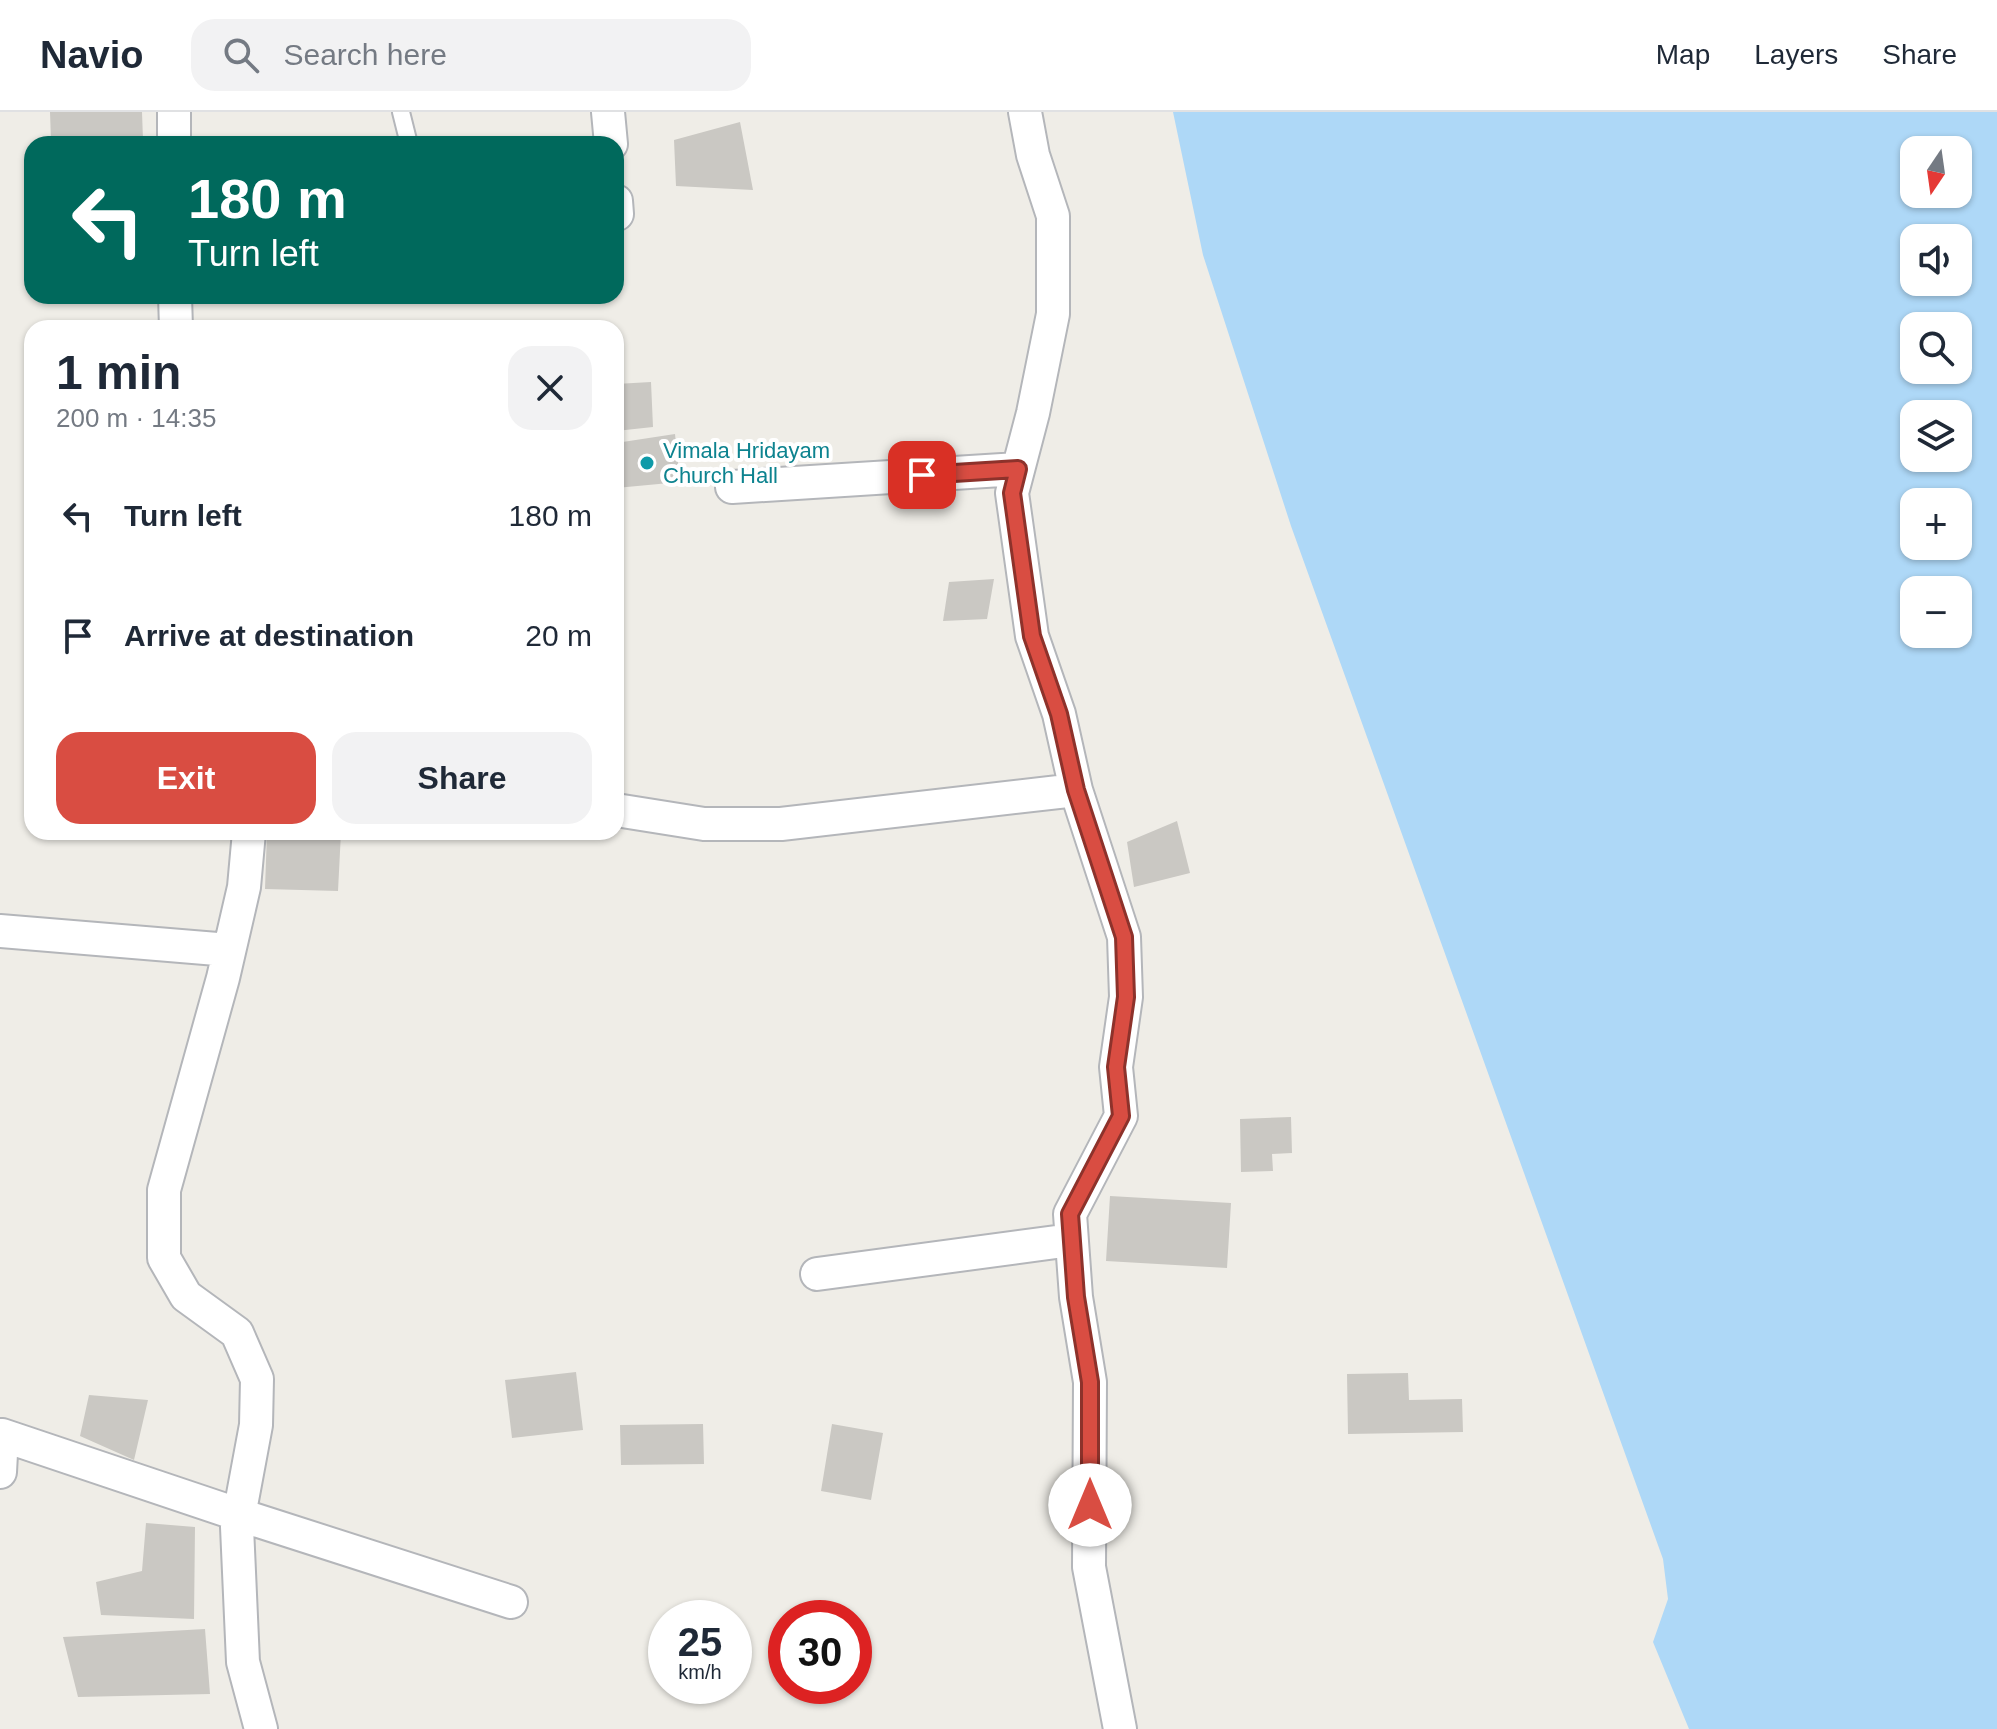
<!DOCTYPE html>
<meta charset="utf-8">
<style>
:root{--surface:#fff;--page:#f2f2f3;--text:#1f2937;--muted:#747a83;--line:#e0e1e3;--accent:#d94d42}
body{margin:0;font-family:Helvetica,sans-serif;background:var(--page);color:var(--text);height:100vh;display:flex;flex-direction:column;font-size:30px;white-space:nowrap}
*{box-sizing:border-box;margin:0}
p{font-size:26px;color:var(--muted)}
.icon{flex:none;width:44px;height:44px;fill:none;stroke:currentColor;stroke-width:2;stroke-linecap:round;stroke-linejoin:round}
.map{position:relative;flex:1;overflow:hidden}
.details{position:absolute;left:24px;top:208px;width:600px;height:520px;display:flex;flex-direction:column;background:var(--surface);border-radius:24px;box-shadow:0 2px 6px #0004}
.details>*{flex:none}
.guide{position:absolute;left:24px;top:24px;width:600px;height:168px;border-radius:24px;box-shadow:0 2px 6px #0004;background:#00695c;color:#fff;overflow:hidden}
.needle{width:52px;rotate:193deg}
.buttons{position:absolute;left:1900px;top:24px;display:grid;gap:16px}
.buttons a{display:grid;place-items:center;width:72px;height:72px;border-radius:16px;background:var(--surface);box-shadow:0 2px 6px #0004;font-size:40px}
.speed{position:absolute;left:648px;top:1488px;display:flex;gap:16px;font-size:40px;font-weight:700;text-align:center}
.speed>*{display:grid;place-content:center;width:104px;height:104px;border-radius:50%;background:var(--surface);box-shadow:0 2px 6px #0004;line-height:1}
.speed small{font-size:20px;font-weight:400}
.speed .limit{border:12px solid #d22;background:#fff;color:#111}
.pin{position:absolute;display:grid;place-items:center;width:68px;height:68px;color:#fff;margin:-34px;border-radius:16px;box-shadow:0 4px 12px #0006}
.me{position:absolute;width:88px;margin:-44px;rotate:0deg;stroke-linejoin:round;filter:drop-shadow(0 0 6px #0008)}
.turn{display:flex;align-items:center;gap:28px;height:168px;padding:0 32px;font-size:36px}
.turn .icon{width:104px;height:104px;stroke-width:2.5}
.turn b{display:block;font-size:56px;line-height:68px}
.round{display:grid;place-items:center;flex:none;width:84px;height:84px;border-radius:24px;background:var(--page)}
.headline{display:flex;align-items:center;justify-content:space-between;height:136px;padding:0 32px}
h1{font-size:48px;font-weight:700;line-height:60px}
.button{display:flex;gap:16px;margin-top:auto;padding:16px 32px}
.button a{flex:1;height:92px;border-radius:24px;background:var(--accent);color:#fff;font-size:32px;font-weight:700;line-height:92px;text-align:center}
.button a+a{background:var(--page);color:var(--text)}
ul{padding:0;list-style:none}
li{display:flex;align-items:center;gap:24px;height:120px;padding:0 32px}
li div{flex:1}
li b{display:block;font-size:30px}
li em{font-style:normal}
header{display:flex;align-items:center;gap:48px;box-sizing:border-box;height:112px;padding:0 40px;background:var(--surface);border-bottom:2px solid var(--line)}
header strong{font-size:38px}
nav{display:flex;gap:44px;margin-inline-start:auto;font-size:28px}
.search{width:560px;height:72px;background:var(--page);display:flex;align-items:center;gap:20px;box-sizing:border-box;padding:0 28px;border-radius:24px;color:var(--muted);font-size:30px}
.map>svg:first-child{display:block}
</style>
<header>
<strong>Navio</strong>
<div class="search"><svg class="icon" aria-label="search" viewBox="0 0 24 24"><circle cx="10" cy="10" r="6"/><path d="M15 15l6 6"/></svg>Search here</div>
<nav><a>Map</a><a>Layers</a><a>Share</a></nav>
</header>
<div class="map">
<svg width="1997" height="1617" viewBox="0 0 1997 1617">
<rect width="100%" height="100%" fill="#efede7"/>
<path fill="#aed8f7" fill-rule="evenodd" d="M1173 0H1997V1617H1689L1653 1530 1668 1487 1663 1447 1291 414 1203 143ZM1914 38H1958V82H1914ZM1958 126V170H1914V126ZM1958 214V258H1914V214ZM1914 302H1958V346H1914ZM1958 390V434H1914V390ZM1958 478V522H1914V478Z"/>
<path fill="#cac8c3" d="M50 0H142L143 28 51 29Z
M740 10 753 78 676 74 674 28Z
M651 270 653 315 616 319V272Z
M675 322 680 370 616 376V331Z
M994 467 987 507 943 509 949 470Z
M1177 709 1190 761 1134 775 1127 730Z
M267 720H341L338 779 265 777Z
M1291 1005 1292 1041 1272 1042 1273 1059 1241 1060 1240 1007Z
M1110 1084 1231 1091 1227 1156 1106 1149Z
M576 1260 583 1318 512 1326 505 1268Z
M1408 1261 1409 1288 1462 1287 1463 1320 1348 1322 1347 1262Z
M89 1283 148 1288 134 1348 80 1324Z
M703 1312 704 1352 621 1353 620 1313Z
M832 1312 883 1321 871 1388 821 1379Z
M146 1411 195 1415 194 1507 101 1503 96 1470 142 1459Z
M205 1517 210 1582 78 1585 63 1525Z"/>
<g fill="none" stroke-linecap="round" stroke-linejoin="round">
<defs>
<path id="lane" d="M401 0 409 32"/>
<path id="street" d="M174 0V32
M608 0 611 32
M1025 0 1033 43 1053 104V202L1033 301 1012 381 1032 524 1059 602 1076 678 1124 825 1126 885 1116 955 1121 1004 1070 1102 1076 1185 1090 1270 1089 1455 1120 1617
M616 89 617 102
M175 184 176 216
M732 375 1018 357
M616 698 704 712H781L1076 678
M249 720 244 775 223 866 164 1078V1146L186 1184 237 1221 257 1267 256 1313 237 1415 243 1550 261 1617
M0 819 229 838
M817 1162 1071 1128
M0 1360 2 1323 240 1403 511 1490"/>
</defs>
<use href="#lane" stroke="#b4b6ba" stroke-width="20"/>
<use href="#street" stroke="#b4b6ba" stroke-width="36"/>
<use href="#lane" stroke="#fff" stroke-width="16"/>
<use href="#street" stroke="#fff" stroke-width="32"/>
</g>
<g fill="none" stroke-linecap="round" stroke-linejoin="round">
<defs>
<path id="route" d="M922 363 1018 357 1012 381 1032 524 1059 602 1076 678 1124 825 1126 885 1116 955 1121 1004 1070 1102 1076 1185 1090 1270V1393"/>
</defs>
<use href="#route" stroke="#8d322b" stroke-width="20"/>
<use href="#route" stroke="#d94d42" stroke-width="14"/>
</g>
<circle fill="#0f9aa8" stroke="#fff" stroke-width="3" cx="647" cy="351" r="8"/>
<g text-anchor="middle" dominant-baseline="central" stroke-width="8" stroke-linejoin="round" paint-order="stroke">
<g font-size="22" fill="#0d838f" stroke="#fff" text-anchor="start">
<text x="663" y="338">Vimala Hridayam<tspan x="663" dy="25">Church Hall</tspan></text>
</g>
</g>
</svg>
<div class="buttons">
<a><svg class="needle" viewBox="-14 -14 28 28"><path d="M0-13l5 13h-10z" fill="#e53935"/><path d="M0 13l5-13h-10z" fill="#747a83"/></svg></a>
<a><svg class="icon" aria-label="sound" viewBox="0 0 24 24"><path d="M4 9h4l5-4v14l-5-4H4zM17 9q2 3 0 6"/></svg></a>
<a><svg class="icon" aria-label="search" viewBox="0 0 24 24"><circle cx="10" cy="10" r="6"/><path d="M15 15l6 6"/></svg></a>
<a><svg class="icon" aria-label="layers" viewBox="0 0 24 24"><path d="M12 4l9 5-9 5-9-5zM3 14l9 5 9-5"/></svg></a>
<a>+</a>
<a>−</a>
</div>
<div class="speed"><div>25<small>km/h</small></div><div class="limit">30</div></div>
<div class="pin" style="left:922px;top:363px;background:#d93025"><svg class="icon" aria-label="arrive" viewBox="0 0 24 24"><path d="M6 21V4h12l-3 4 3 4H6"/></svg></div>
<svg class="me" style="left:1090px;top:1393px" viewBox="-20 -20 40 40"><circle r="19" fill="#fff"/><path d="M0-13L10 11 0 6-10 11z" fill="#d94d42"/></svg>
<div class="guide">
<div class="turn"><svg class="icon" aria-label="left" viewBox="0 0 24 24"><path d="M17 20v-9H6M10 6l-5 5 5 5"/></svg><div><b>180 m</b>Turn left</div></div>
</div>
<section class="details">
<div class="headline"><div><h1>1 min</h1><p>200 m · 14:35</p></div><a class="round"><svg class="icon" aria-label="close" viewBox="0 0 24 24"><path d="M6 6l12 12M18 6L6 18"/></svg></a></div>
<ul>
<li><svg class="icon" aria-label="left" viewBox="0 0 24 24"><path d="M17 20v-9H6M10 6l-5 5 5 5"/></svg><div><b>Turn left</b></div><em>180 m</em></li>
<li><svg class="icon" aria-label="arrive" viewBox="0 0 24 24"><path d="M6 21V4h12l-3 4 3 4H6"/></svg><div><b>Arrive at destination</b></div><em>20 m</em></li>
</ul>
<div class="button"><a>Exit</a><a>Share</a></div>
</section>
</div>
